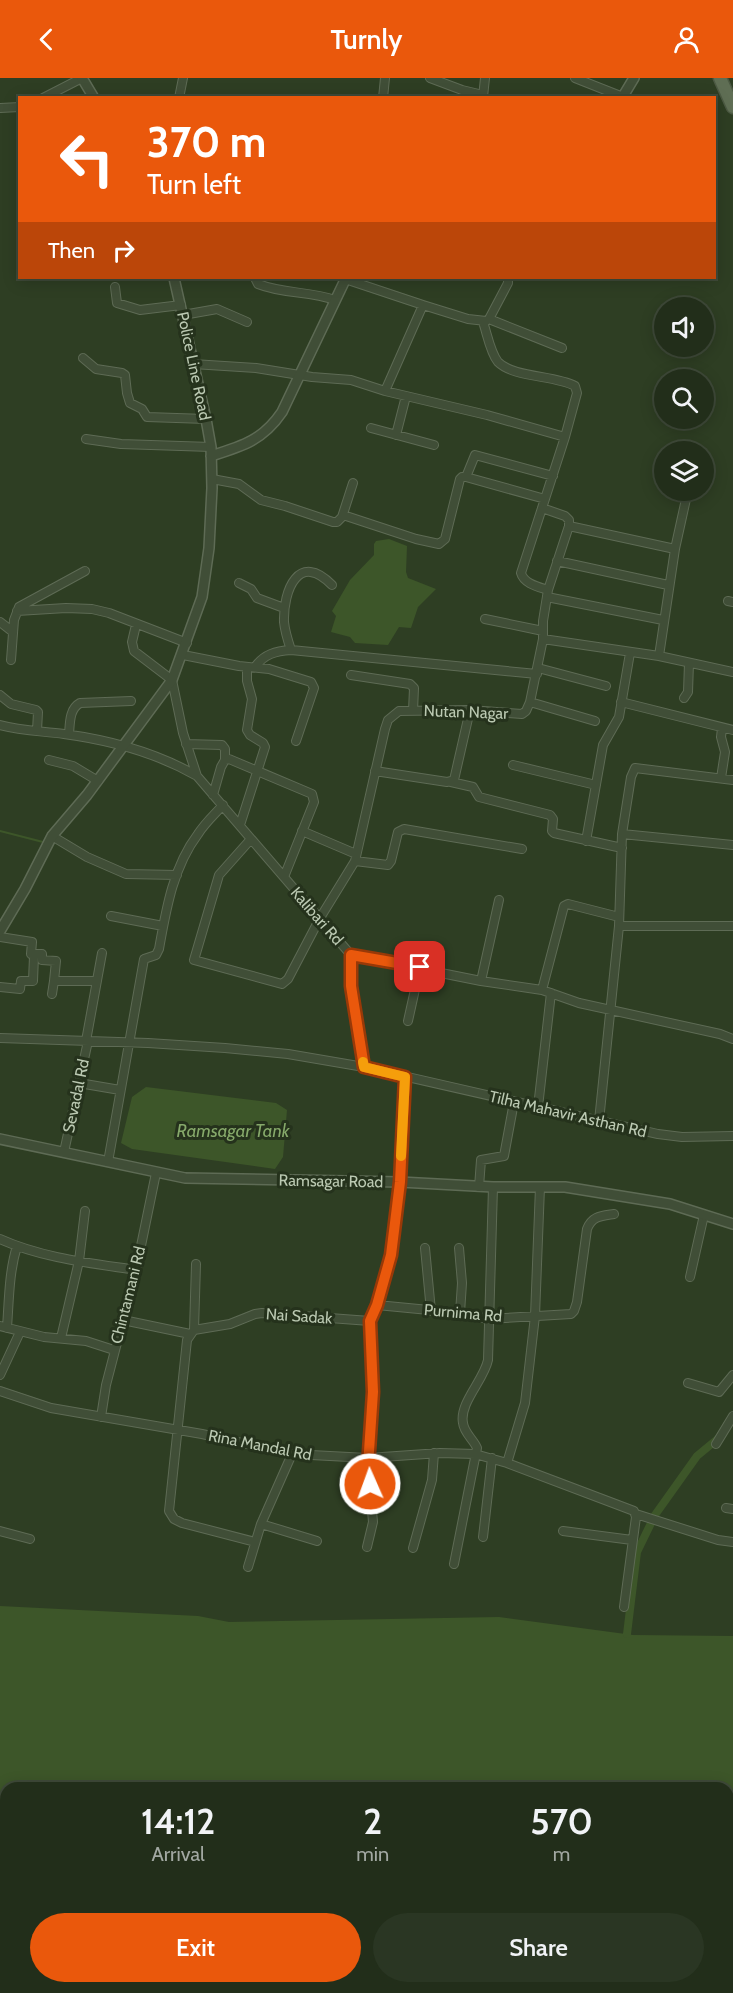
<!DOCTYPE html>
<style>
:root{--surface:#222e1a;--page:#2a3623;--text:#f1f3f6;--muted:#a2a8a2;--line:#3f4a39;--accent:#ea580c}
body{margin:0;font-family:Cabin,sans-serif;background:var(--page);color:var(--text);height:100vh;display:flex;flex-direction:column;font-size:22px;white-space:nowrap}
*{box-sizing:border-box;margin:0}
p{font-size:20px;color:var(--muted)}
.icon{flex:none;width:33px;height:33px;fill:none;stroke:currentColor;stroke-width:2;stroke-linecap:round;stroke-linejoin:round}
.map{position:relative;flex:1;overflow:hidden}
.side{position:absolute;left:0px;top:1704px;width:734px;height:212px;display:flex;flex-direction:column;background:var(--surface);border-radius:18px 18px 0 0;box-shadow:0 3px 15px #0003,0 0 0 2px var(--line)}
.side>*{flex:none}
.hud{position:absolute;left:18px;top:18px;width:698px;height:183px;border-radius:0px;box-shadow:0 3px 15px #0003,0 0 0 2px var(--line);background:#ea580c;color:#fff;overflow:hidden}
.tools{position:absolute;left:654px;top:219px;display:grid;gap:12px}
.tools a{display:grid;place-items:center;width:60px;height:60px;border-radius:50%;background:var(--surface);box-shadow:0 3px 15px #0003,0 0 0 2px var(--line);font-size:30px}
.pin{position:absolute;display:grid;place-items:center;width:51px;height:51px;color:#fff;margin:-26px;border-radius:12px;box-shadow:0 3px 9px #0006}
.me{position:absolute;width:66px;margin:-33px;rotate:358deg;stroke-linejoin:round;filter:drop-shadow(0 0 4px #0008)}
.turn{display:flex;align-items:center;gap:21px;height:126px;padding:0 30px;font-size:27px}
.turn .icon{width:78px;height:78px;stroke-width:2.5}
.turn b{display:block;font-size:42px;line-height:51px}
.then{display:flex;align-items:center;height:57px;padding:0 30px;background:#0003;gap:12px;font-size:22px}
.eta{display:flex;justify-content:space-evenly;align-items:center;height:102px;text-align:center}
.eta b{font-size:36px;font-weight:600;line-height:42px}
.cta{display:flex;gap:12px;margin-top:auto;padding:12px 30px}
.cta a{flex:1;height:69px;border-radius:36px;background:var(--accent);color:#fff;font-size:24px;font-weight:600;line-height:69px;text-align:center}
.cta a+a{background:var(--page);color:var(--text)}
header{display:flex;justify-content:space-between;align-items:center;height:78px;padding:0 30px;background:var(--accent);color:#fff;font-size:27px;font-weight:600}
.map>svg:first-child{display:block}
</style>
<header><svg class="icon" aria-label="back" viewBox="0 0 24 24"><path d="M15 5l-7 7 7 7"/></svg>Turnly<svg class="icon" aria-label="person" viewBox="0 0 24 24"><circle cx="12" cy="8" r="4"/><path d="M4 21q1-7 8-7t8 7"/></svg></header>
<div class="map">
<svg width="733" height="1915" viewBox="0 0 733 1915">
<rect width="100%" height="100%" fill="#2e3e23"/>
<path fill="#3d5629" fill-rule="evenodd" d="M389 461 407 468 406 494 408 500 436 511 418 529 411 550 399 549 388 567 355 565 350 559 331 554 336 538 332 533 350 502 374 477V466L376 463Z
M146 1009 276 1025 287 1032 283 1079 275 1091 132 1071 121 1065 132 1019Z
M0 1528 198 1538 229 1544 499 1539 633 1557 733 1558V1915H0ZM6 1710H728V1910H6Z"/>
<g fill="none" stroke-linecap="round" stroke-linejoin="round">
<path stroke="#3d5629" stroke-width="2" d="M0 753 43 764"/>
<path stroke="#3d5629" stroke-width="8" d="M627 1556 637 1474 655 1437 697 1378 720 1359"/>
<defs>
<path id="minor" d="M430 0 462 12 483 17
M575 0 623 19
M483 19 485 0
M43 20 82 0
M179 20 183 0
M383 20 385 0
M0 30 20 29
M255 200 258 206C283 216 309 213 335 222
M345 201 423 227
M115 209 117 225 140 232 181 227
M183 237 217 231 247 244
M489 241 562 270
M483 244C487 255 490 274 498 284 514 300 555 297 575 308L577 315 565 359
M83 280 96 291 122 295 125 297 127 315 130 325 142 331 147 339 206 341
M193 286 256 290 312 299 351 302 385 313 487 337 565 359 521 495C524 506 539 509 548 512L543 543V561
M385 313 423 227 468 241 486 243 489 241 508 205V200
M371 350 434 367
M396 357 406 318
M86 361 121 366 211 369
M466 399 545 421
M212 401 239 406 261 422 285 428 333 444H337L342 439 353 405
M542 430 565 438 569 442V448
M343 437 416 461 439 466 445 461 460 401 462 399H466L475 377 553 398
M675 471 688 412
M557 483 668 507
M239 505 251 511 257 520 284 530
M548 512 569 448 675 471 659 578
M547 519 663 542
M728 523 733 524
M17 533 66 530 92 531 109 535 187 565
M485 541 543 553
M0 544 13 554
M136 547 132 564 134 573 172 602 183 655 197 698
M291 572C288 563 285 554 284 544 283 512 299 473 332 507
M183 577 239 588 269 591 311 604 314 610 296 663
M11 582 14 542 19 529 85 493
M255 589C264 576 276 573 291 572L537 596
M538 590 606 608
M351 597 410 606 414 610 413 633
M0 617 11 626 36 632 38 634 37 653
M684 620 688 614 689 585
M530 624 595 643
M621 624 733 652
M0 647C21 653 43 653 64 656 109 662 157 675 197 698L351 877 481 903 542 912 579 925 720 956 733 961
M69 656C70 646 69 631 80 625L131 623
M186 666 222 667 225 671V682
M49 682 73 688 98 703
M513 687 596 707
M375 693 447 704 454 702 470 632
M721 700 725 674 721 659 722 650
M733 702 635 690 631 699 622 756 733 767
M451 704 473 709 479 719 550 737 553 741 552 753 554 755 622 770
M213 717 221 689 225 682 229 681 312 716 314 724 284 799
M240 747 265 669 263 665 250 657 247 652 252 621 247 603V589
M302 753 356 776
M52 758 87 779 126 796 177 797
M251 761 219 797 194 882 282 906 288 901 320 840 355 783 385 651 388 642 399 633 470 632 522 636 526 633 530 624 543 561 659 578 733 594
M586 763 603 667 619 639 630 575
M355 783 388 787 391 783 398 754 404 751 522 771
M111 838 163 848
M619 848H733
M0 859 32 864 31 876 34 878 33 903H21L20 911 0 909
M31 876H42V882L56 883 54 903H97
M351 877V908L364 989
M481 903 499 822
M542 912 564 828 568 826 619 839
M52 916 54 903
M408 943 420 889
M0 960 148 965 225 970 288 976 364 989 658 1056 682 1059 733 1058
M86 963 102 875
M79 1005 120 1012
M538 1029 551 915
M599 1043 619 848 622 756
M64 1074 88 963
M108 1084 144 881 156 877 159 871C166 832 173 789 198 756 205 745 214 737 223 727
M479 1109 481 1082 504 1078 514 1024
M0 1161C42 1180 90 1185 136 1192
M425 1170 431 1233
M459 1170 462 1205 460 1235
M196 1186 194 1252 187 1262 169 1433 174 1441 182 1445 255 1464
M690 1199 704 1137
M377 1227 460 1235 488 1241 571 1236 574 1233 577 1224 587 1151C592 1138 601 1138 614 1136
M123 1242 190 1256
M0 1248 44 1259 86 1263 114 1272
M7 1250C9 1222 9 1194 17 1168
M194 1252 230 1246 255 1236 262 1235 370 1243
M61 1260 79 1183 85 1133
M0 1297 20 1254
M688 1305 719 1314 733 1297
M0 1313 51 1330 202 1356 292 1376 368 1380 440 1375 475 1376 507 1385 634 1433 636 1439 624 1529
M101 1339 106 1307 136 1192 156 1095
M716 1366 733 1338
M507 1385 525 1325 535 1238 540 1109
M726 1430 733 1431
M636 1436 718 1462 733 1464
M261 1446 317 1463
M0 1453 30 1461
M563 1453 632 1462
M483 1459 492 1380
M367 1469 373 1444 368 1387 373 1314 370 1243 377 1227 391 1177 394 1153 400 1104 405 999
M413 1470 432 1402 434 1375
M454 1486 477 1370C474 1362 464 1355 463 1345 459 1325 484 1302 488 1282L493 1109
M248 1489 261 1446 292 1376"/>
<path id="tertiary" d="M82 0 94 20
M622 20 634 0
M211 378C243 368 263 362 282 334L346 200
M0 853 25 811 52 758 87 717 172 602 202 519 209 470 212 410 211 369 206 341 174 200
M0 1061 185 1100 400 1104 493 1109H565L670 1126 733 1146"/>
<path id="primary" d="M720 0 733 29"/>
</defs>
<use href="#minor" stroke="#5e6b55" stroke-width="10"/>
<use href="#tertiary" stroke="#5e6b55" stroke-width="12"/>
<use href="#primary" stroke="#4c5943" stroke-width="15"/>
<use href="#minor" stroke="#404e37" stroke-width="8"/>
<use href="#tertiary" stroke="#404e37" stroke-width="9"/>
<use href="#primary" stroke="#5f6e54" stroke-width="12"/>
</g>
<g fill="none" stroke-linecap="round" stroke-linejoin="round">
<defs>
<path id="route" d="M370 1406 368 1388 373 1314 370 1243 377 1227 391 1177 394 1153 400 1104 405 999 364 989 351 908V877L420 889"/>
</defs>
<use href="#route" stroke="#983908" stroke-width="15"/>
<use href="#route" stroke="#ea580c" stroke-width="10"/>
<path stroke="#f59e0b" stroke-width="10" d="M363 984 364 989 405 999 401 1078"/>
</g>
<g text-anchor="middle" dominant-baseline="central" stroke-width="6" stroke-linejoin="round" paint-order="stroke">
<g font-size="16" fill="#bbc9b2" stroke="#25321c">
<text transform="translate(194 288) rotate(78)">Police Line Road</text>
<text transform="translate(466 634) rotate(2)">Nutan Nagar</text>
<text transform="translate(317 838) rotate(49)">Kalibari Rd</text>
<text transform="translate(76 1018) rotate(-78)">Sevadal Rd</text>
<text transform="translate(568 1036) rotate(13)">Tilha Mahavir Asthan Rd</text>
<text transform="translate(331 1103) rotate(1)">Ramsagar Road</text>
<text transform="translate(128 1217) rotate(-76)">Chintamani Rd</text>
<text transform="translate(463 1235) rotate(5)">Purnima Rd</text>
<text transform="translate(299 1238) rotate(4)">Nai Sadak</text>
<text transform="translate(260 1367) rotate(11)">Rina Mandal Rd</text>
</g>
<g font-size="18" font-style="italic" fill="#86a96a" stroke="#25321c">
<text x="233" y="1053">Ramsagar Tank</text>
</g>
</g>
</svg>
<div class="tools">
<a><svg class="icon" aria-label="sound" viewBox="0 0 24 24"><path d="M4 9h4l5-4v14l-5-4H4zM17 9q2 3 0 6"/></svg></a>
<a><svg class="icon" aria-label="search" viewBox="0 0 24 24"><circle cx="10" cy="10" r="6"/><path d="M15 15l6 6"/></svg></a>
<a><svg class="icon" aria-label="layers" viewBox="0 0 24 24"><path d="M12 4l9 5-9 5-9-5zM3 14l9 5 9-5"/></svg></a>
</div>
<div class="pin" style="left:420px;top:889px;background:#d93025"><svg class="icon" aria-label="arrive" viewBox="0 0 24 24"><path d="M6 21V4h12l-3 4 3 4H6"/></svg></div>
<svg class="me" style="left:370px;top:1406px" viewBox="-20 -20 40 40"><circle r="17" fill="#ea580c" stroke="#fff" stroke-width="3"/><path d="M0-11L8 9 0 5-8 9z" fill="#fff"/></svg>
<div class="hud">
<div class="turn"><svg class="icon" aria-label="left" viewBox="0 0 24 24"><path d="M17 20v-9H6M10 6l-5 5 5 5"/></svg><div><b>370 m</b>Turn left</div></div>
<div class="then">Then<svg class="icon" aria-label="right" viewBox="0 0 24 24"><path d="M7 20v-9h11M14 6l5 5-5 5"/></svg></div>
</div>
<section class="side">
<div class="eta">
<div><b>14:12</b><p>Arrival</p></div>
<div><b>2</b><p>min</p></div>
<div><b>570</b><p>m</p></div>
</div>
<div class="cta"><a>Exit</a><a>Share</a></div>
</section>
</div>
